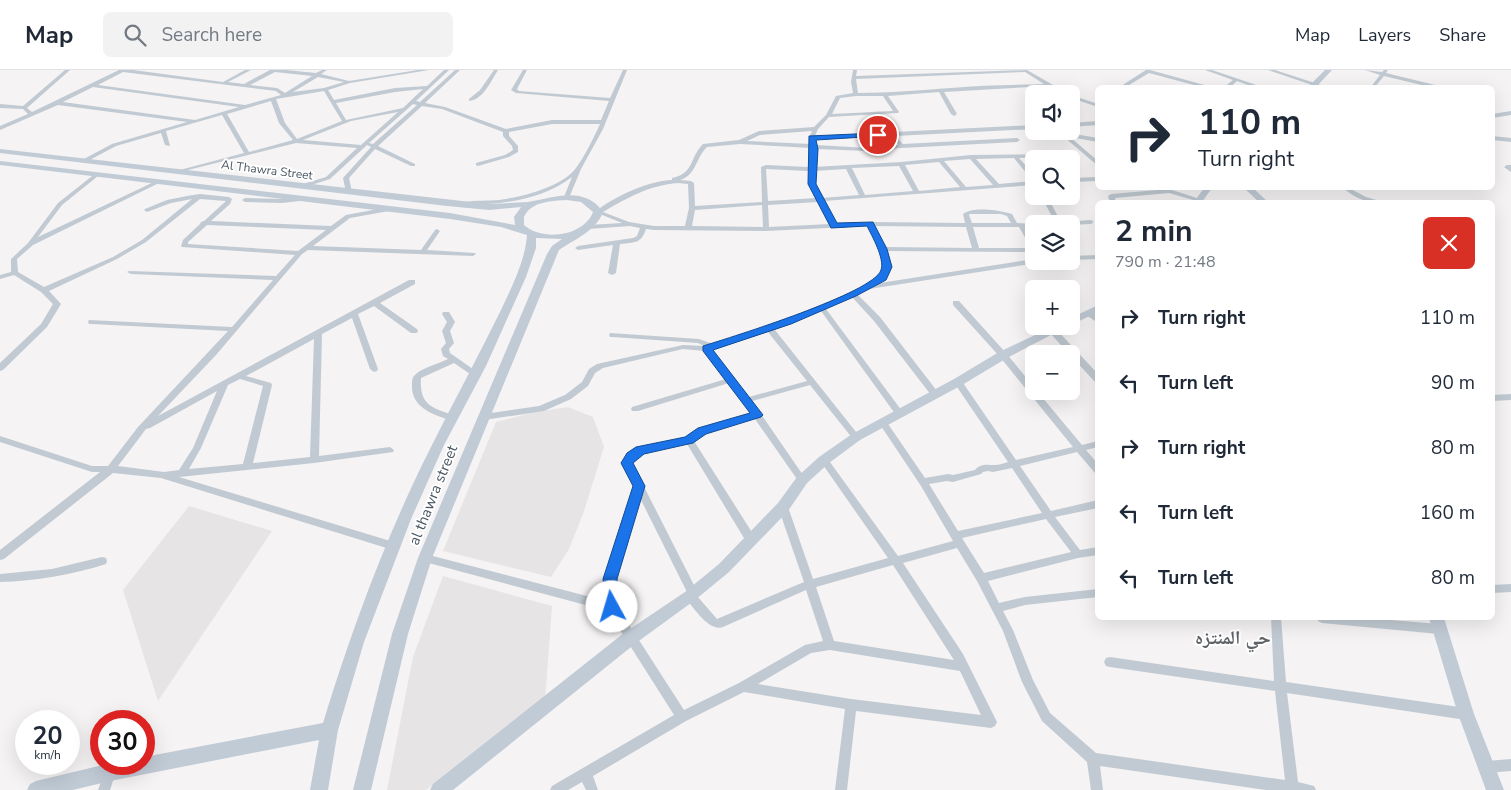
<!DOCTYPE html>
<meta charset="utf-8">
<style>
:root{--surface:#fff;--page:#f2f2f3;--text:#1f2937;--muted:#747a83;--line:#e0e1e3}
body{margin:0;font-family:"Nunito Sans","Noto Naskh Arabic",sans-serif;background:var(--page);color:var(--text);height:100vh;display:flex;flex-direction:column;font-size:19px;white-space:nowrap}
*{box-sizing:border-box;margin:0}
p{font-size:16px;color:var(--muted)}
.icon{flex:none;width:28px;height:28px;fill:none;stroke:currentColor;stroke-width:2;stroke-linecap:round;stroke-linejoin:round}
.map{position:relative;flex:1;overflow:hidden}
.details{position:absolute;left:1095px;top:130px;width:400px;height:420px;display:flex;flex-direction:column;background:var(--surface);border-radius:8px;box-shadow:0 5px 20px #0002}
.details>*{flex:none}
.guide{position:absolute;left:1095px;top:15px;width:400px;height:105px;border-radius:8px;box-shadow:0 5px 20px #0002;background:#fff;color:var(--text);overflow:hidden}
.buttons{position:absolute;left:1025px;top:15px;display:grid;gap:10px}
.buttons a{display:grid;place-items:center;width:55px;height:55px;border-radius:8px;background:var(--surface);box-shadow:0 5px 20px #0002;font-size:25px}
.speed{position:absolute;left:15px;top:640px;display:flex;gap:10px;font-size:25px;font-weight:700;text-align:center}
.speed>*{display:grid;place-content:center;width:65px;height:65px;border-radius:50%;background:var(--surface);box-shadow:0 5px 20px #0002;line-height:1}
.speed small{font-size:12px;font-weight:400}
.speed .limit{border:8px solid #d22;background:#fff;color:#111}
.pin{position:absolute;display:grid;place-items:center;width:42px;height:42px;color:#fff;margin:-21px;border:2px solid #fff;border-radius:50%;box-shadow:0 1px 5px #0007}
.me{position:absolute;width:55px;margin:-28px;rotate:354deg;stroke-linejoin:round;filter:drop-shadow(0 0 4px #0008)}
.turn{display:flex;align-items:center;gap:18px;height:105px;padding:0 20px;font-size:22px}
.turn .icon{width:65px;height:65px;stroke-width:2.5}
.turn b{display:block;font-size:35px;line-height:42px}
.round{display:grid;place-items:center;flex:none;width:52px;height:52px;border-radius:8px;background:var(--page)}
.summary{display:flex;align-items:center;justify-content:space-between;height:85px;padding:0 20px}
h1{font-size:30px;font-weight:700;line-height:38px}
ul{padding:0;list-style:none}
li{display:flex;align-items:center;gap:15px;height:65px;padding:0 20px}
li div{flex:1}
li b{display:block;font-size:19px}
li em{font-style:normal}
header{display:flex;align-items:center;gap:30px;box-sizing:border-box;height:70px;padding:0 25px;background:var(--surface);border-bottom:1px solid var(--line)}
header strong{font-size:24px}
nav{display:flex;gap:28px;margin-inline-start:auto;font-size:18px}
.search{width:350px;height:45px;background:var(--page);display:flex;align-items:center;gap:12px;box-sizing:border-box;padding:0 18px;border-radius:8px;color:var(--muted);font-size:19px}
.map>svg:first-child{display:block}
</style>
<header>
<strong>Map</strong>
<div class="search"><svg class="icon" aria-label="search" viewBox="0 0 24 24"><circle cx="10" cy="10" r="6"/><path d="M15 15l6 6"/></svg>Search here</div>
<nav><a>Map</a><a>Layers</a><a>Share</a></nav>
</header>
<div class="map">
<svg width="1511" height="720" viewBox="0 0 1511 720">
<rect width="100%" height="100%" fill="#f5f3f3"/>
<path fill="#e6e4e5" d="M568 337 593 347 604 377 583 444 569 479 551 507 443 481 496 352 535 342Z
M189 436 272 461 158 631 123 520Z
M443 506 552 536 545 631 426 720H387L413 587Z"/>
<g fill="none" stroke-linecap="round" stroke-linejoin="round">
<path fill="#c1cad2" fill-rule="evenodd" d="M65 0H70L27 38 32 42 119 0H133L223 12 245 0H251L228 12 244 14 270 0H286L316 3 322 0H327L321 4 349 11 418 0H429L350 13 328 20 334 30 395 18 427 16 444 0H449L416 31 420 32 455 0H460L425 33 445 37 506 59 552 50H601L609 31 516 23 511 20 523 0H527L517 19 519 21 610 28 623 0H627L603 59 581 99 569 128 564 127 572 107C542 130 504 134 467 135L464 133 465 132C476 130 488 131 499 130 522 127 562 117 576 98 585 86 594 67 600 54H552L509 62V66L518 76V82L509 87 478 96 476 95V93L505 85 513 80 512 76 503 66V62L442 39 422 36 378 76 415 94V96H411L375 79 349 108 352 122 349 124 346 122 343 108 371 77 367 75 330 109 302 118 299 116 300 115 326 107 357 78 296 73 176 103V101L244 83 222 45 166 61 170 76 165 75 161 63 116 76 84 93 81 91 82 90 112 74 187 52 58 35 0 60V56L28 44 23 39 0 38V34L23 36ZM123 2 276 21 281 25 245 35 98 15ZM275 2 312 6 285 23 277 18 250 15ZM318 7 344 12 324 18 293 22ZM93 17 239 37 195 50 63 32ZM423 19 403 38 346 50 336 33 395 22ZM324 21 342 51 297 69 285 53 276 29ZM271 31 279 53 293 70 249 82 227 44ZM413 34 417 35 373 74 369 73ZM398 42 361 75 303 70 351 51Z
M494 0H498C491 11 483 30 469 31V29L480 20Z
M853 0H857L856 6 1027 0 1067 23 1061 24 1048 16 944 22 957 44 954 46 951 44 939 22 888 26 899 42 898 43 829 47 818 59 815 66 1034 55V59L815 70 816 75 868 78 898 75 895 71 898 69 903 74 1017 68 1020 70 1017 72 901 78 868 81 817 79 814 97 901 92 971 85 1055 84 1060 89H1054L1052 87 1019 88 1034 105V111L1032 110 1014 88 976 89 999 114 1034 111V115L824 131 836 154 870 152 965 153 963 144C972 136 1001 140 1012 144L1017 153 1036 154H1034V157H1025L1034 171V182L887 181C890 193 892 205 880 213L1034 189V191H1040L1037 193 869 219 857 224 880 247 937 321 938 323 937 325H931L874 251 852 227 826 239 902 341 903 343 899 346 896 345 821 241 775 260 860 367 856 370 853 369 810 315 752 331 805 408 807 410 805 412H799L755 349 705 363 694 371 755 467 756 470 755 473 751 474 747 473 687 374C671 377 640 378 632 393L698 523 697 526 717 549 804 512 778 437 780 434H786L788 437 813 509 888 488 821 392 819 390 821 388H827L898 486 953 471 921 416 879 353 880 351H886L925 408 948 404 953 405 975 400C981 393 987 395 995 395 999 395 1004 393 1008 392L955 314 954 312 955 310H961L1016 390 1073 377 1000 287 953 235V231H959L1006 283 1034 317V321H1037L1082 375 1098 371V377L1086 380 1098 394V404L1095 403 1077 382 1020 396 1051 441 1098 430V438L1055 447 1080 480 1098 477V485L1078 488 988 511 999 533 1025 527 1098 519V527L1025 535 1003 541 1013 560 1033 610 1050 643 1096 683 1285 710 1275 621 1110 597 1106 596 1104 592 1106 588 1110 587 1274 611 1271 548H1281L1286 612 1466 638 1470 640 1472 644 1470 648 1466 650 1287 623 1298 712 1314 716 1316 720H1266L1100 696 1103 720H1091L1087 692 1042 651 1022 612 1003 561 977 511 957 478 903 493 963 584 997 652 995 656 991 658 856 641 847 720H835L845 639 744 622 686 651 593 706 598 720H586L582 712 568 720H550L552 716 674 645 608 541 425 492 421 491 420 488 421 485 425 484 606 531 605 509 634 416 622 393 628 384 637 378 686 367 699 359 752 344 729 313 638 341H632L631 339 632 337 726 309 705 281 683 279 603 298 595 303 588 316 571 329 544 341 484 350 480 347 484 344 539 336 565 325 582 312 589 299 597 294 683 275 704 276 698 273 613 267H610L609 265 610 263 699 269 713 274 767 257 868 215V212C895 202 877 173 868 156L766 161 654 160 646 159C641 174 635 172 620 174L616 203 612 205 608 203 613 175 578 180 575 178 578 176 633 168 637 166 640 158 630 156 588 159 585 157 588 155 622 153 595 142C613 127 648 111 672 110V108C695 103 689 88 703 74L739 70 759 61 814 57 826 45 836 26 853 23 851 12ZM1025 2 1044 14C1013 15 982 15 951 18 920 20 890 23 858 23L856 9ZM856 26H883L893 41 832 44 840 28ZM812 61 809 68 810 74 747 71 760 65ZM740 74 811 78 808 97 766 95 761 97 762 132 695 136 694 113 691 111 680 110C696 106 696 87 707 77ZM970 89 993 115 966 117 944 91ZM939 92 960 117 919 121 905 95ZM899 96 913 121 865 125 852 98ZM766 99 808 101 809 114 816 128 768 131ZM846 99 859 125 822 128 815 114 814 101ZM678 113 688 114 689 138 685 156H654L629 152 603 142C627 128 650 115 678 113ZM818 132 830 154 769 157 768 135ZM762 135 763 157 692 156 695 140ZM970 144H1001L1007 146 1011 153H972L969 145ZM874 156 966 157 972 178 885 177ZM973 157H1019L1031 178H979ZM768 262 807 311 749 327 712 280ZM1012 398 1042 443 958 461 929 414 947 411 953 412 981 404 983 402 988 401 993 402ZM640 428 687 522 685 526 686 529C695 539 709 562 723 557L806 520 823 571 805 575 739 613 684 640 617 536 615 509ZM1046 449 1071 482 984 503 962 468ZM893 495 954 590 834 571 816 517ZM830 580 960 601 981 645 851 629 758 614 811 583Z
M1146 0H1150L1215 18H1205L1149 3 1124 18H1118Z
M1205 0H1212L1265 18H1256L1237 11 1229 18H1223L1233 10Z
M1268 0H1275L1330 18H1321Z
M1365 0 1382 2 1384 0H1388L1386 3 1439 16V18H1434L1384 6 1374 18H1370L1380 5Z
M1071 25 1098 34V37L1071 28Z
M1511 41V45L1492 48V44Z
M1098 51V55L1071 57V53Z
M1057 61 1098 68V72L1070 67 1098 91V96Z
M1492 66 1511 68V72L1492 70Z
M1507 95H1511V102L1504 97Z
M96 103 99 105 98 106 62 135 38 167 158 110 163 111 33 175 17 189 18 202 44 217 113 187 142 170 192 129 171 133 147 142 144 140 145 139 167 130 187 126 200 124 229 127 232 129 230 134 211 151 331 156 346 145 389 137 392 139 389 141 350 148 313 176 421 180 435 160 437 159 440 161 427 180 475 183 476 184 473 186 308 180 302 184 216 285 158 346 409 210H415V214L380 233 417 259 418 261 417 263H411L374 236 358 244 378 299 377 301 374 302 370 299 352 248 322 264 319 386 390 377 394 380 393 382 314 393 179 407 397 473 398 476 397 479 393 480 161 408 113 403 4 489 0 490V480L100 402H92L0 372V366L92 396H108L138 357 228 261 92 254H89L88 252 89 250 232 257 273 210 131 204 127 202 129 201 276 206 295 185 182 177 181 176 183 170 200 154 201 152 204 151 226 131 200 129 146 172 117 189 49 221 61 234 47 257 3 300 0 301V293L41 254 53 234 41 222 14 205 0 209V205L11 202V189L28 173 58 133ZM207 155 326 160 298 181 188 174V172ZM314 269 310 387 253 393 272 315 271 313 246 306ZM240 309 263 316 243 394 189 399 201 378 228 315ZM217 321 193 378 179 400 164 402 118 396 146 359 150 358Z
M1098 107V111L1071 112V108Z
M1343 118H1349L1366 127 1383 132C1368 134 1355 128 1343 118Z
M1169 119 1203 130 1200 132 1169 123 1115 128 1116 132H1110L1108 126 1111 124Z
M1041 126H1047L1061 152 1091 150 1094 152 1091 154 1071 155V154H1050L1055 152Z
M306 127 309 129 308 130 282 133 245 132 242 130 245 128 282 129Z
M1098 185V189L1071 190V186Z
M1086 241H1092L1098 247V253L1086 245Z
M443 242H449L455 252 450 261 454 273 449 279 450 283 480 304 479 306H473L454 293 421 308C419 336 433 338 456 346L457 348 456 350 453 351C434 345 411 338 412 315 412 310 412 307 416 304 422 298 440 293 448 289L443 286 441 279 446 273 442 261 447 252 442 244Z
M1050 259H1056L1098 304V313L1095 312 1071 286V284H1069L1050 263 1049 261Z
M1511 324V330L1492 331V325Z
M102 487 106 488 107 491 106 494C71 505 36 511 0 512V504L52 499Z
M1511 514V522L1492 523V515Z
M1317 548H1367L1439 554 1443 556 1444 559 1443 562 1439 564 1322 553 1318 551Z
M1511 689V701L1487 703 1483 701 1481 697 1483 693 1487 691Z
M110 696 114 698 116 702 110 720H98L106 698Z"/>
<path fill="#c1cbd6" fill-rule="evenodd" d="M1325 0H1332L1315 18H1307Z
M0 79 489 134C502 133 515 133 528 132 554 128 584 115 603 142 596 161 575 169 559 180L432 488 408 564 371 720H353L392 564 418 488 547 184 552 176 562 169 536 168V178L526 207 486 296 444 375 411 449 364 572 338 660 328 720H310L319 670 110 711 73 720H27L30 714 36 711 107 694H144V687L323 653C352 558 387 464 432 375 455 329 479 285 501 240 512 216 525 192 527 165L501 157 450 149 0 95V91L450 143 515 155 514 147 521 137 489 140 447 136 0 83ZM567 130 581 132 593 142C584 166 543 172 524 155V147C531 131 552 131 567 130Z
M1204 118H1212L1202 132H1194Z
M1244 118H1253L1268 132H1259Z
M1098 235V242L1071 255V248Z
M1054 256H1068L1007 288 962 315 860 370 829 393 807 413 788 441 729 502 695 530 636 573 453 720H430L433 714 624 563 685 522 719 494 778 433 797 407 819 387 852 364 954 309 999 282Z
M1429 548H1444L1474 644 1504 720H1486L1458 644Z"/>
</g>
<path fill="#1a73e8" stroke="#114b97" d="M878 63 881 65 880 66 816 70 818 79 816 114 837 153 873 152 887 179 892 197 886 210 856 226 791 254 713 280 763 345 761 347 706 364 693 373 644 384 633 393 645 416 617 509 619 537 617 542 612 543 608 542 603 509 633 416 621 393 627 383 636 377 685 367 698 358 750 343 703 281V276C732 267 874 223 881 200 885 189 872 166 867 156L831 158 808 114 809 66Z"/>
<g text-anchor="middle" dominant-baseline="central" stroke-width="4" stroke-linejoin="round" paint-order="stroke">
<g font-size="12" fill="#4a5661" stroke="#fff">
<text transform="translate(267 100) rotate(7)">Al Thawra Street</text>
</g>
<g font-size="15" fill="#4a5661" stroke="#fff">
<text transform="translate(433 425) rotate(-68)">al thawra street</text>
</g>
<g font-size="19" font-weight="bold" fill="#5f6368" stroke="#fff">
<text x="1233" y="568">حي المنتزه</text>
</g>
</g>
</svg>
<div class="buttons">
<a><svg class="icon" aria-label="sound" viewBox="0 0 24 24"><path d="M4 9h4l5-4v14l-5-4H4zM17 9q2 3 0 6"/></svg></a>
<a><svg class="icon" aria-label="search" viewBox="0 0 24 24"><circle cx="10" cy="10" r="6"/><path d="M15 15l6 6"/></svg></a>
<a><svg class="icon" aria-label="layers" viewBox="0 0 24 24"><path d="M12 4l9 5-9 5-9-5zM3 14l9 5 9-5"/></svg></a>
<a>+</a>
<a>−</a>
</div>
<div class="speed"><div>20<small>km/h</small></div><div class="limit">30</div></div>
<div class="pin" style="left:878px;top:65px;background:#d93025"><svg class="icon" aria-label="arrive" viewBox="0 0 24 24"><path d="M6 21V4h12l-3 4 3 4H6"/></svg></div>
<svg class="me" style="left:612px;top:537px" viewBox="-20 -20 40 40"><circle r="19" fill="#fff"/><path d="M0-13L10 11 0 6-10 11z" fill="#1a73e8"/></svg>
<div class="guide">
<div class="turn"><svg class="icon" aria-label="right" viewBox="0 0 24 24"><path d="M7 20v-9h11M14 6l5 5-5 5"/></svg><div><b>110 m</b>Turn right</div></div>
</div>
<section class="details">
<div class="summary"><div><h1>2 min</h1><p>790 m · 21:48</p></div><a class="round" style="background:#d93025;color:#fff"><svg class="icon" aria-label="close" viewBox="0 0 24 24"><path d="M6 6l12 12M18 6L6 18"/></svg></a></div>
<ul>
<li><svg class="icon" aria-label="right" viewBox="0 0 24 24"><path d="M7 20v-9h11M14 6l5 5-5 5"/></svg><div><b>Turn right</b></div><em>110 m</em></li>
<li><svg class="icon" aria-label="left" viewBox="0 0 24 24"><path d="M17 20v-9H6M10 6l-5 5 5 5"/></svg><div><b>Turn left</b></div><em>90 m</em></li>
<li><svg class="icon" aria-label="right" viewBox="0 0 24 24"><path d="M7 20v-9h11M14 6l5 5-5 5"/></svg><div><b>Turn right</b></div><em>80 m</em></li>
<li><svg class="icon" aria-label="left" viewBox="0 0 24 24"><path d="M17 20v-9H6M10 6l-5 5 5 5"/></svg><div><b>Turn left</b></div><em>160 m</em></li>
<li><svg class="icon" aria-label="left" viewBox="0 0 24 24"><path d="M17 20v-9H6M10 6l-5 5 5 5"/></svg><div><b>Turn left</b></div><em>80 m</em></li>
</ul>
</section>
</div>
